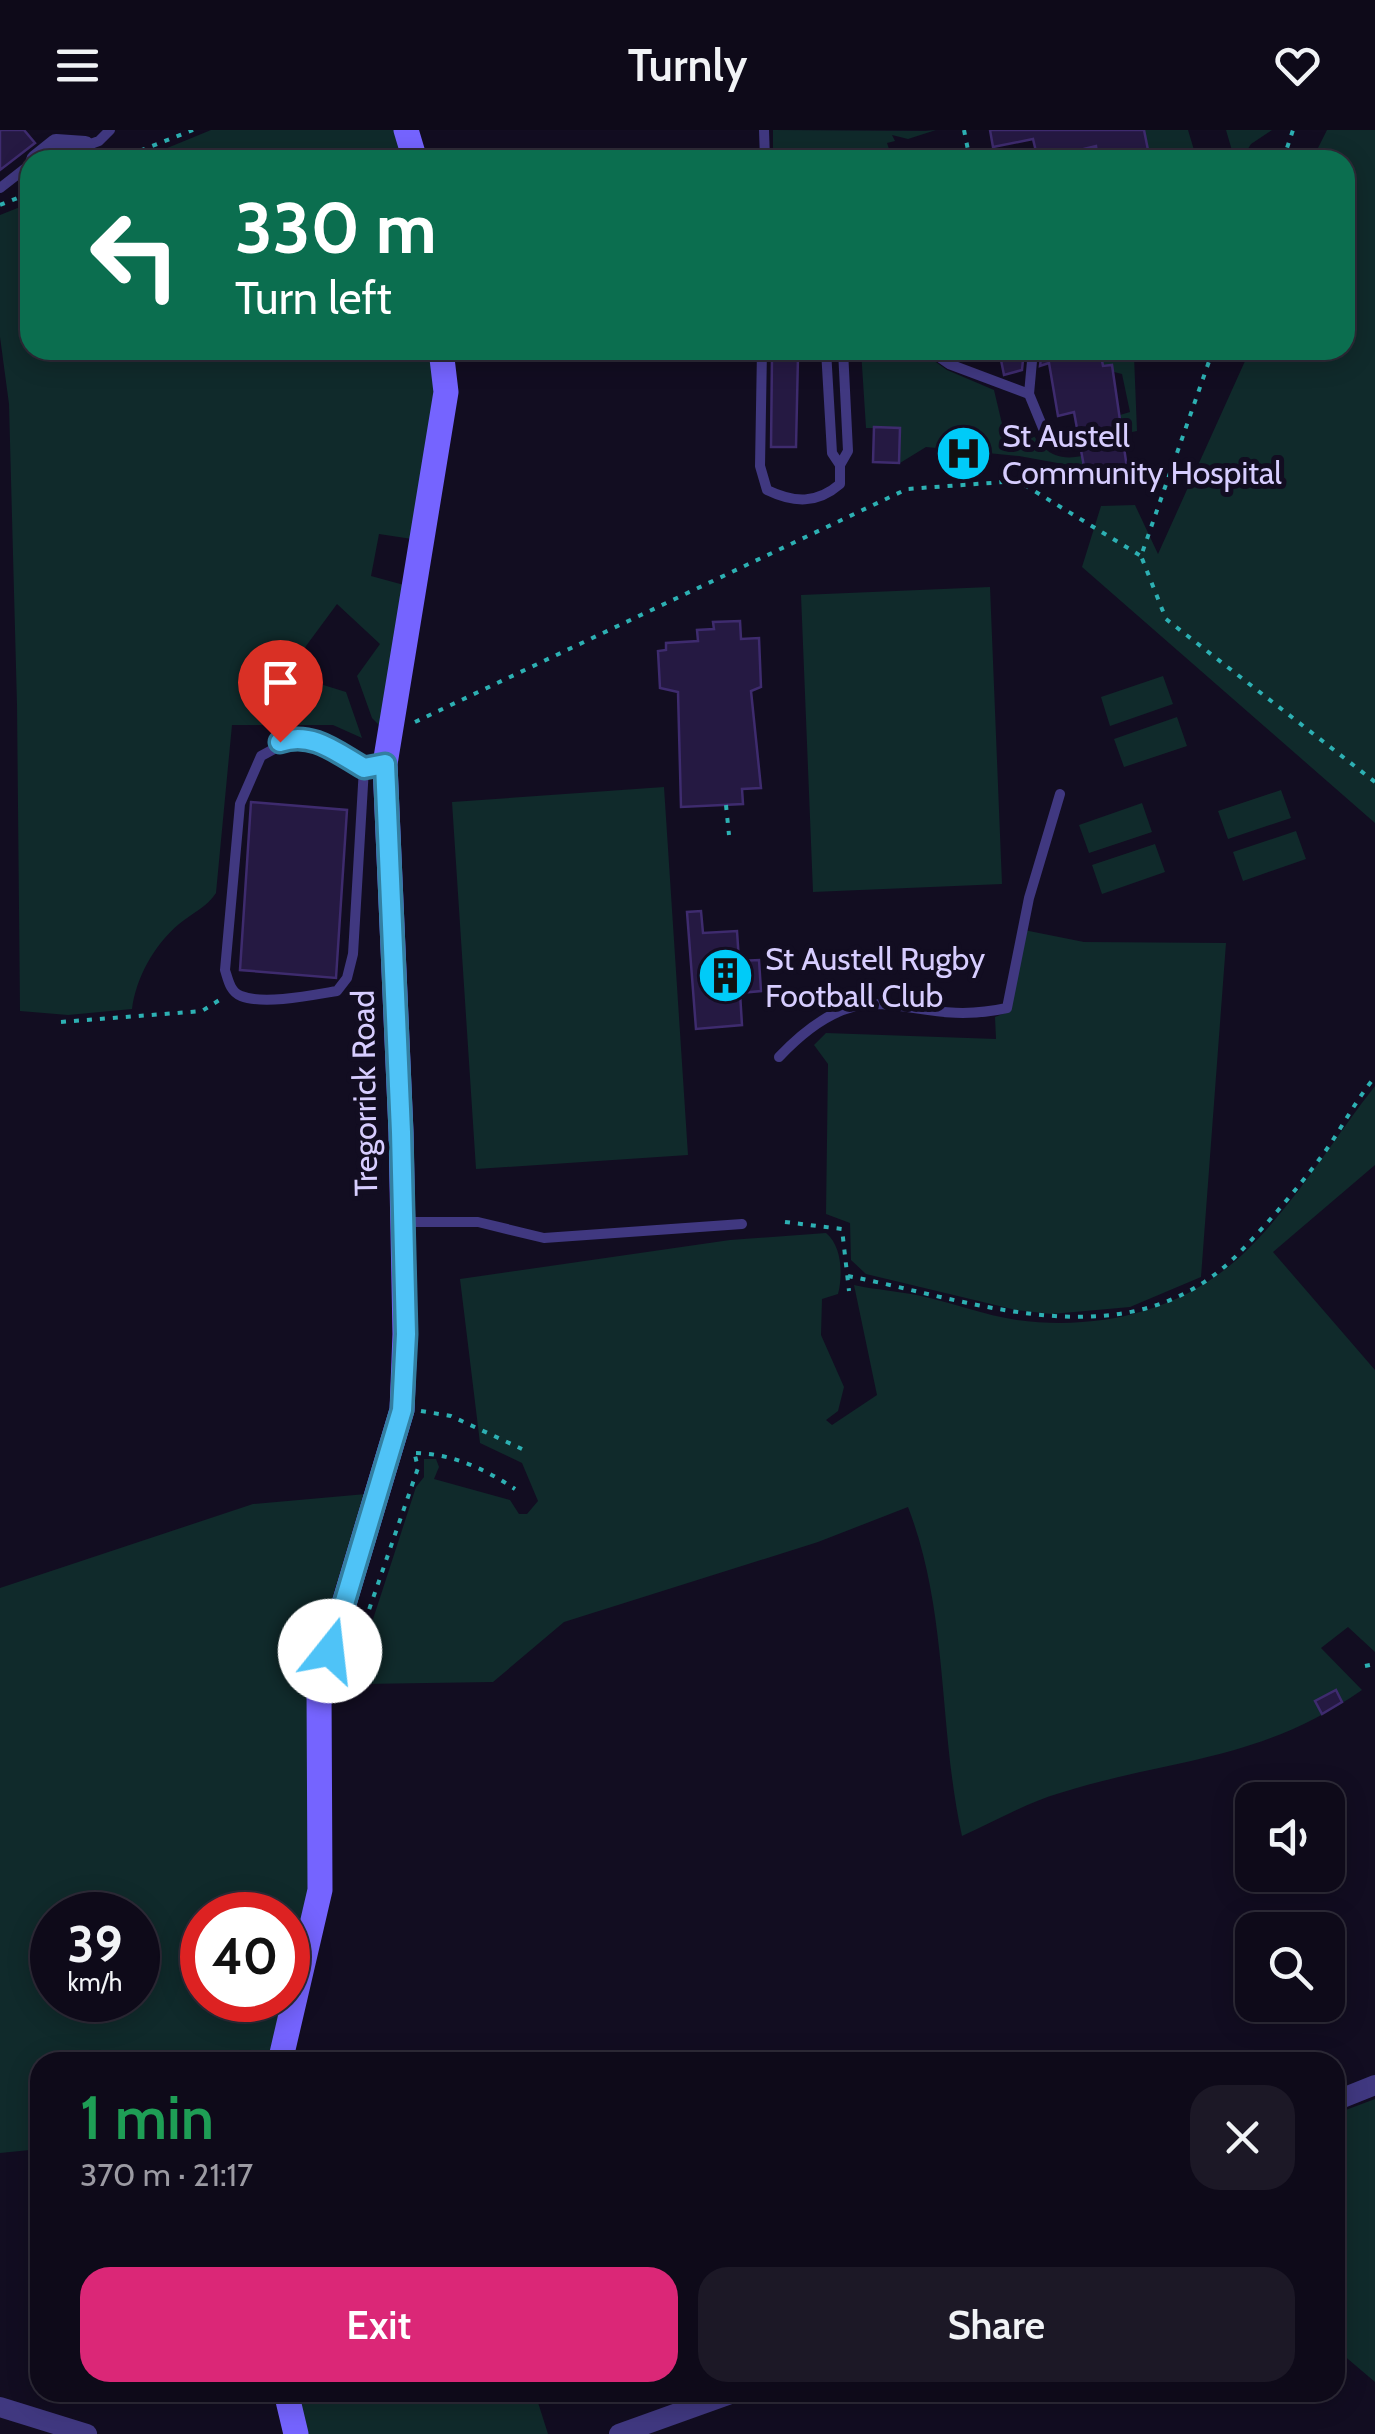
<!DOCTYPE html>
<meta charset="utf-8">
<style>
:root{--surface:#0e0a19;--page:#1c1826;--text:#f1f3f6;--muted:#9b9aa2;--line:#2e2b38;--accent:#db2777}
body{margin:0;font-family:Cabin,sans-serif;background:var(--page);color:var(--text);height:100vh;display:flex;flex-direction:column;font-size:38px;white-space:nowrap}
*{box-sizing:border-box;margin:0}
p{font-size:32px;color:var(--muted)}
.icon{flex:none;width:55px;height:55px;fill:none;stroke:currentColor;stroke-width:2;stroke-linecap:round;stroke-linejoin:round}
.map{position:relative;flex:1;overflow:hidden}
.drawer{position:absolute;left:30px;top:1922px;width:1315px;height:350px;display:flex;flex-direction:column;background:var(--surface);border-radius:30px;box-shadow:0 5px 25px #0003,0 0 0 2px var(--line)}
.drawer>*{flex:none}
.guide{position:absolute;left:20px;top:20px;width:1335px;height:210px;border-radius:30px;box-shadow:0 5px 25px #0003,0 0 0 2px var(--line);background:#0b6e4f;color:#fff;overflow:hidden}
.buttons{position:absolute;left:1235px;top:1652px;display:grid;gap:20px}
.buttons a{display:grid;place-items:center;width:110px;height:110px;border-radius:20px;background:var(--surface);box-shadow:0 5px 25px #0003,0 0 0 2px var(--line);font-size:50px}
.speed{position:absolute;left:30px;top:1762px;display:flex;gap:20px;font-size:50px;font-weight:700;text-align:center}
.speed>*{display:grid;place-content:center;width:130px;height:130px;border-radius:50%;background:var(--surface);box-shadow:0 5px 25px #0003,0 0 0 2px var(--line);line-height:1}
.speed small{font-size:25px;font-weight:400}
.speed .limit{border:15px solid #d22;background:#fff;color:#111}
.pin{position:absolute;display:grid;place-items:center;width:85px;height:85px;color:#fff;margin:-102px -42px;border-radius:50% 50% 50% 0;rotate:-45deg;box-shadow:0 0 10px #0007}
.pin .icon{rotate:45deg}
.me{position:absolute;width:110px;margin:-55px;rotate:16deg;stroke-linejoin:round;filter:drop-shadow(0 0 8px #0008)}
.turn{display:flex;align-items:center;gap:35px;height:210px;padding:0 50px;font-size:45px}
.turn .icon{width:130px;height:130px;stroke-width:2.5}
.turn b{display:block;font-size:70px;line-height:85px}
.round{display:grid;place-items:center;flex:none;width:105px;height:105px;border-radius:30px;background:var(--page)}
.summary{display:flex;align-items:center;justify-content:space-between;height:170px;padding:0 50px}
h1{font-size:60px;font-weight:600;line-height:75px;color:#1e9e55}
.button{display:flex;gap:20px;margin-top:auto;padding:20px 50px}
.button a{flex:1;height:115px;border-radius:30px;background:var(--accent);color:#fff;font-size:40px;font-weight:600;line-height:115px;text-align:center}
.button a+a{background:var(--page);color:var(--text)}
header{display:flex;justify-content:space-between;align-items:center;height:130px;padding:0 50px;background:var(--surface);font-size:45px;font-weight:600}
.map>svg:first-child{display:block}
</style>
<header><svg class="icon" aria-label="menu" viewBox="0 0 24 24"><path d="M4 6h16M4 12h16M4 18h16"/></svg>Turnly<svg class="icon" aria-label="heart" viewBox="0 0 24 24"><path d="M12 20l-8-8c-3-5 5-10 8-4 3-6 11-1 8 4z"/></svg></header>
<div class="map">
<svg width="1375" height="2304" viewBox="0 0 1375 2304">
<rect width="100%" height="100%" fill="#120d21"/>
<path fill="#102a2b" fill-rule="evenodd" d="M211 0H396L403 30H138Z
M773 0 925 1 936 0 908 9 892 5 895 11 887 13 891 25 887 30H773Z
M1144 0H1188L1197 30H1150Z
M1226 0H1272L1251 14 1241 30H1219L1233 24Z
M1327 0H1375V693L1082 437 1101 376 1135 375 1158 424 1250 220H1345V30H1312Z
M30 73V220H434V265L412 409 379 404 371 446 404 455 381 597 372 588 357 546 380 514 337 474 306 516 298 536 304 549 346 562 362 608 333 595H232L216 763C206 778 192 783 179 794 154 815 136 848 132 879L68 885 20 881 17 575 9 274 0 207V85Z
M861 220H919L947 240 994 260 1003 298 1026 294C1041 318 1052 332 1082 326L1085 338 1019 326 926 317 900 333V298H866Z
M1100 220 1134 226 1137 301 1127 303 1120 285 1130 282 1122 244 1114 242 1112 235 1103 236Z
M990 457 1002 754 813 762 801 465Z
M1163 546 1173 574 1110 596 1101 567Z
M1177 587 1187 616 1124 637 1114 609Z
M664 657 688 1025 476 1039 452 672Z
M1281 660 1291 688 1228 709 1218 681Z
M1142 673 1152 702 1089 723 1079 695Z
M1296 701 1306 729 1243 751 1233 722Z
M1155 714 1165 742 1102 764 1092 735Z
M1024 800 1084 812 1226 813 1201 1147 1130 1177 1052 1184 1016 1180 866 1144 851 1130 850 1093 826 1084 828 934 814 915 826 903 996 909 995 887 1005 883Z
M1375 956V1035L1273 1122 1375 1240V1522L1348 1497 1321 1518 1362 1560C1259 1632 1172 1628 1060 1663 1026 1673 994 1692 962 1706 938 1597 949 1483 908 1377L818 1412 564 1492 493 1552 362 1554V1523L416 1357 424 1347V1329H436L439 1337 434 1349 510 1370 519 1384H527L538 1371 522 1333 480 1313 460 1149 730 1110 826 1103C842 1116 843 1145 838 1164L822 1169 821 1205 844 1257 838 1281 826 1290 832 1295 877 1265 854 1155C876 1160 899 1161 921 1166 953 1173 984 1185 1017 1190 1099 1201 1183 1181 1243 1124 1295 1074 1331 1012 1375 956Z
M366 1364 335 1459 310 1581 309 1755 276 1932H40V2019L0 2023V1458L253 1374ZM52 1785H138V1870H52ZM202 1785H288V1870H202Z
M1375 1969V2252L1335 2218V1984Z
M299 2263H535L548 2304H307Z"/>
<path fill="#251942" stroke="#3e2b6e" stroke-width="2.5" d="M0 0H24L35 13 0 40Z
M990 0H1144L1150 30H1098L1096 16 1038 30 1033 9 993 17Z
M999 220H1024L1022 240 1004 245Z
M1042 220H1100L1103 236 1112 235 1128 345 1087 353 1074 282 1058 286 1049 233 1040 236Z
M772 226H798L796 317H771Z
M874 297 900 298 899 333 873 332Z
M740 491 741 509 759 508 761 557 751 561 761 658 742 659 743 674 681 677 678 562 660 558 658 521 666 520V513L698 511 697 500 714 499 713 492Z
M251 672 347 680 336 848 240 840Z
M701 781 703 803 737 801 739 831 759 830 761 861 740 863 742 895 696 899 687 782Z
M1336 1560 1342 1572 1322 1584 1315 1571Z"/>
<g fill="none" stroke-linecap="round" stroke-linejoin="round">
<path stroke="#2db0b3" stroke-width="4" stroke-dasharray="5 8" stroke-linecap="butt" d="M964 0 970 30
M969 27 999 23
M116 30 193 0
M1283 30 1293 0
M0 75 30 63
M1213 220 1141 426 1166 489 1375 652
M415 592 907 359 1018 351 1141 426
M726 675 729 705
M61 892 202 881 221 869
M785 1092 842 1099 849 1161
M848 1146C976 1171 1131 1235 1240 1122 1269 1092 1299 1057 1324 1023 1342 998 1355 971 1375 947
M421 1281 451 1286 522 1319
M416 1323C453 1324 485 1339 515 1359
M1365 1536 1375 1534
M352 1555 362 1500 418 1338 414 1321"/>
<path stroke="#403880" stroke-width="10" d="M764 0 765 30
M85 16 99 11 110 0
M1008 30 1028 26
M0 58 27 37
M762 220 760 336 767 360C794 373 817 374 840 354V335L848 321 843 220
M826 220 832 323 840 335
M929 220 949 234 1029 264 1033 220
M1029 264 1043 298 1060 313
M364 638 321 613 298 606 261 626 240 674 225 840C228 849 230 862 241 866 264 875 313 865 337 861L347 848 353 824 364 638 384 634
M779 927C871 830 903 901 1007 878L1029 768 1060 664
M406 1092H478L544 1108 742 1094"/>
<path stroke="#403880" stroke-width="20" d="M36 30 56 14 85 16
M1335 1971 1375 1955
M0 2277 87 2304
M619 2304 736 2262"/>
<path stroke="#7564ff" stroke-width="25" d="M406 0 415 30
M280 1932 320 1760 319 1557 402 1280 405 1204 401 1002 385 634 446 262 441 220
M286 2262 296 2304"/>
</g>
<g fill="none" stroke-linecap="round" stroke-linejoin="round">
<defs>
<path id="route" d="M280 612C312 601 336 622 364 638L385 634 401 1002 406 1204 402 1280 330 1521"/>
</defs>
<use href="#route" stroke="#337fa1" stroke-width="25"/>
<use href="#route" stroke="#4fc3f7" stroke-width="18"/>
</g>
<defs>
<symbol id="hospital-disc" viewBox="-11 -11 22 22"><circle r="9.5" fill="#00cbf8" stroke="#120d21"/><path d="M-5-5h3v3.5h4V-5h3V5h-3V1.5h-4V5h-3Z" fill="#111"/></symbol>
<symbol id="building-disc" viewBox="-11 -11 22 22"><circle r="9.5" fill="#00cbf8" stroke="#120d21"/><path d="M-4-6H4V6H1V3H-1V6H-4ZM-2.5-4.3h1.7v1.8h-1.7ZM.8-4.3h1.7v1.8H.8ZM-2.5-1h1.7V.8h-1.7ZM.8-1h1.7V.8H.8Z" fill="#111"/></symbol>
</defs>
<g fill-rule="evenodd">
<use href="#hospital-disc" x="932" y="292" width="63" height="63"/>
<use href="#building-disc" x="694" y="814" width="63" height="63"/>
</g>
<g text-anchor="middle" dominant-baseline="central" stroke-width="10" stroke-linejoin="round" paint-order="stroke">
<g font-size="32" fill="#d7cdff" stroke="#120d21" text-anchor="start">
<text x="1002" y="305">St Austell<tspan x="1002" dy="37">Community Hospital</tspan></text>
<text x="765" y="828">St Austell Rugby<tspan x="765" dy="37">Football Club</tspan></text>
</g>
<g font-size="32" fill="#d7cdff" stroke="#120d21">
<text transform="translate(364 963) rotate(-91)">Tregorrick Road</text>
</g>
</g>
</svg>
<div class="buttons">
<a><svg class="icon" aria-label="sound" viewBox="0 0 24 24"><path d="M4 9h4l5-4v14l-5-4H4zM17 9q2 3 0 6"/></svg></a>
<a><svg class="icon" aria-label="search" viewBox="0 0 24 24"><circle cx="10" cy="10" r="6"/><path d="M15 15l6 6"/></svg></a>
</div>
<div class="speed"><div>39<small>km/h</small></div><div class="limit">40</div></div>
<div class="pin" style="left:280px;top:612px;background:#d93025"><svg class="icon" aria-label="arrive" viewBox="0 0 24 24"><path d="M6 21V4h12l-3 4 3 4H6"/></svg></div>
<svg class="me" style="left:330px;top:1521px" viewBox="-20 -20 40 40"><circle r="19" fill="#fff"/><path d="M0-13L10 11 0 6-10 11z" fill="#4fc3f7"/></svg>
<div class="guide">
<div class="turn"><svg class="icon" aria-label="left" viewBox="0 0 24 24"><path d="M17 20v-9H6M10 6l-5 5 5 5"/></svg><div><b>330 m</b>Turn left</div></div>
</div>
<section class="drawer">
<div class="summary"><div><h1>1 min</h1><p>370 m · 21:17</p></div><a class="round"><svg class="icon" aria-label="close" viewBox="0 0 24 24"><path d="M6 6l12 12M18 6L6 18"/></svg></a></div>
<div class="button"><a>Exit</a><a>Share</a></div>
</section>
</div>
